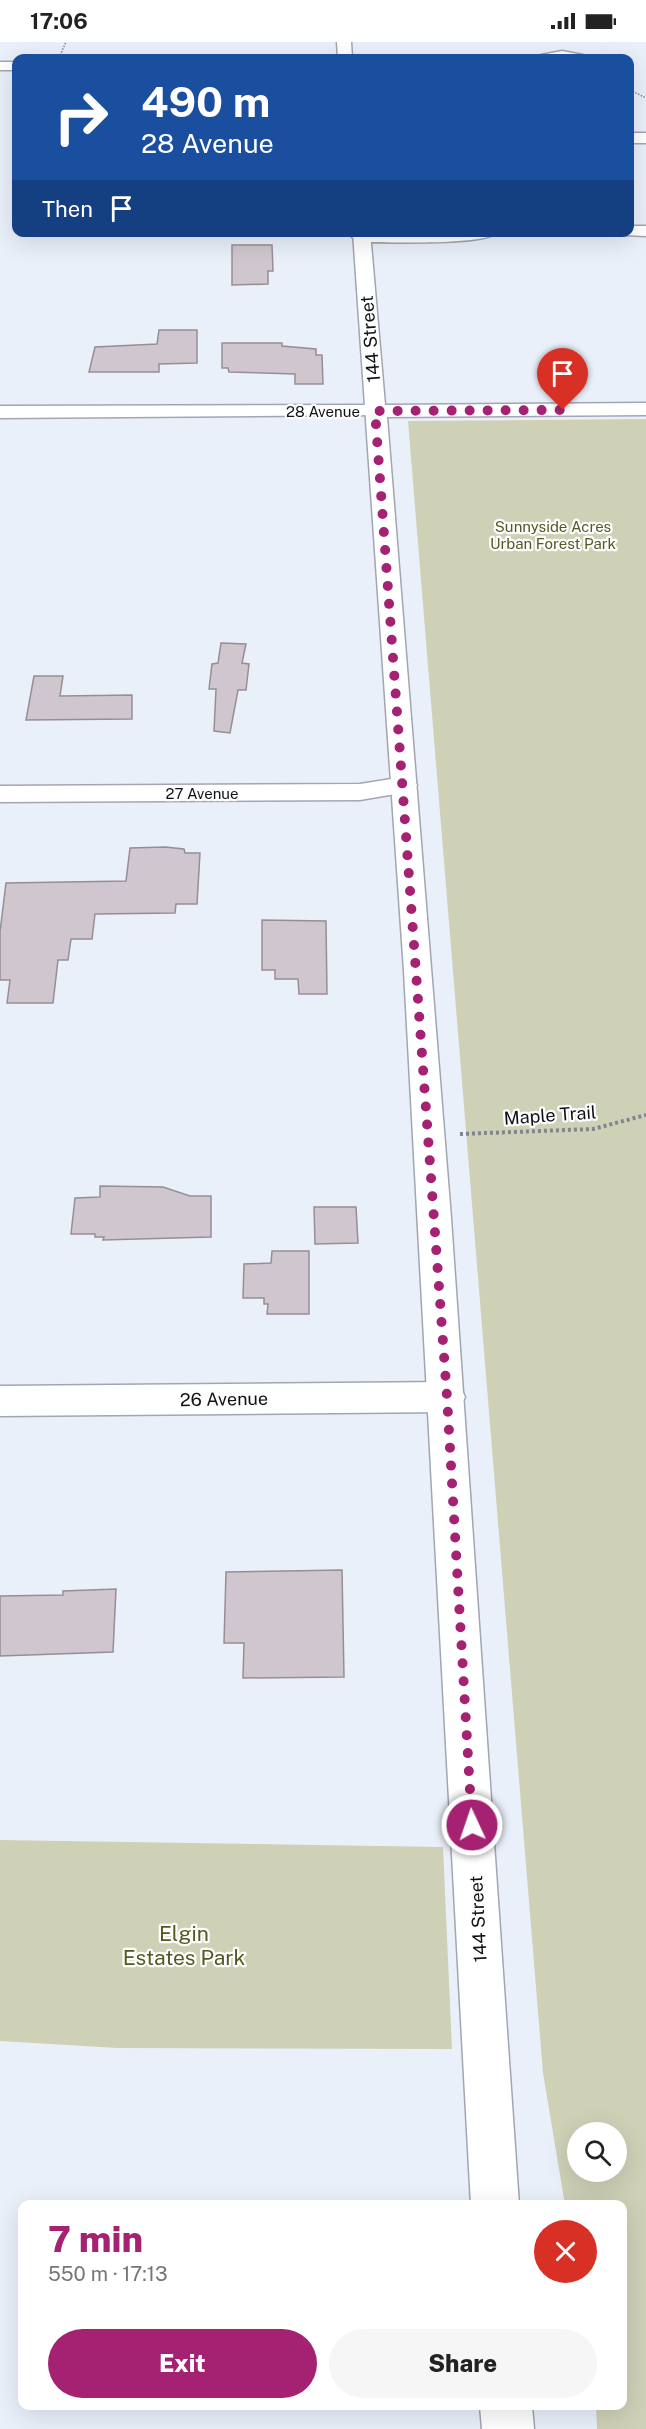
<!DOCTYPE html>
<meta charset="utf-8">
<style>
:root{--surface:#fff;--page:#f6f6f6;--text:#222;--muted:#767676;--accent:#a42271}
body{margin:0;font-family:"Public Sans",sans-serif;background:var(--page);color:var(--text);height:100vh;display:flex;flex-direction:column;font-size:22px;white-space:nowrap}
*{box-sizing:border-box;margin:0}
p{font-size:20px;color:var(--muted)}
.icon{flex:none;width:33px;height:33px;fill:none;stroke:currentColor;stroke-width:2;stroke-linecap:round;stroke-linejoin:round}
.map{position:relative;flex:1;overflow:hidden}
.sheet{position:absolute;left:18px;top:2158px;width:609px;height:210px;display:flex;flex-direction:column;background:var(--surface);border-radius:12px;box-shadow:0 6px 24px #0002}
.sheet>*{flex:none}
.top-card{position:absolute;left:12px;top:12px;width:622px;height:183px;border-radius:12px;box-shadow:0 6px 24px #0002;background:#1a4fa0;color:#fff;overflow:hidden}
.tools{position:absolute;left:567px;top:2080px;display:grid;gap:12px}
.tools a{display:grid;place-items:center;width:60px;height:60px;border-radius:50%;background:var(--surface);box-shadow:0 6px 24px #0002;font-size:30px}
.pin{position:absolute;display:grid;place-items:center;width:51px;height:51px;color:#fff;margin:-62px -26px;border-radius:50% 50% 50% 0;rotate:-45deg;box-shadow:0 0 6px #0007}
.pin .icon{rotate:45deg}
.me{position:absolute;width:66px;margin:-33px;rotate:357deg;stroke-linejoin:round;filter:drop-shadow(0 0 4px #0008)}
.turn{display:flex;align-items:center;gap:21px;height:126px;padding:0 30px;font-size:27px}
.turn .icon{width:78px;height:78px;stroke-width:2.5}
.turn b{display:block;font-size:42px;line-height:51px}
.then{display:flex;align-items:center;height:57px;padding:0 30px;background:#0003;gap:12px;font-size:22px}
.round{display:grid;place-items:center;flex:none;width:63px;height:63px;border-radius:32px;background:var(--page)}
.head{display:flex;align-items:center;justify-content:space-between;height:102px;padding:0 30px}
h1{font-size:36px;font-weight:800;line-height:45px;color:var(--accent)}
.cta{display:flex;gap:12px;margin-top:auto;padding:12px 30px}
.cta a{flex:1;height:69px;border-radius:36px;background:var(--accent);color:#fff;font-size:24px;font-weight:800;line-height:69px;text-align:center}
.cta a+a{background:var(--page);color:var(--text)}
.status{display:flex;justify-content:space-between;align-items:center;height:42px;padding:0 30px;background:var(--surface);direction:ltr}
.status svg{height:16px;fill:currentColor}
.map>svg:first-child{display:block}
</style>
<div class="status"><b>17:06</b><svg viewBox="0 0 49 12"><path d="M0 12V9h3v3zM5 12V6h3v6zM10 12V3h3v9zM15 12V0h3v12zM26 1h20v11H26zM47 4h2v5h-2z"/></svg></div>
<div class="map">
<svg width="646" height="2387" viewBox="0 0 646 2387">
<rect width="100%" height="100%" fill="#eaf0fa"/>
<path fill="#ced1b6" fill-rule="evenodd" d="M646 377V2387H597L596 2364H622V2163H565L543 2031 408 379ZM578 2091H616V2130H578Z
M0 1798 443 1805 452 2007 117 2006 0 1999Z"/>
<path fill="#cfc6ce" stroke="#978e95" stroke-width="1.5" d="M232 203H272L273 229H268V242L232 243Z
M159 288H197V321L159 322V330H89L95 305 157 302Z
M222 301H282V304L316 307V313H322L323 342H295V332L229 330 228 326H222Z
M221 601 246 602 242 621 249 622 246 648H238L230 691 214 689 216 647H209L212 622 218 621Z
M34 634H63L60 654 132 653V677L26 678Z
M165 805 184 807 185 811H200L197 862H176L175 871 95 872 92 897H71L68 918H58L53 961H7L10 938H0V890L6 841 126 839 130 806Z
M262 878 326 879 327 952H299L298 937H275V928H262Z
M100 1144 163 1145 190 1154H211V1195L103 1198 104 1195H95V1192H71L75 1156 100 1155Z
M314 1165H356L358 1201 315 1202Z
M272 1209H309V1272H267L268 1262H264V1256H243L244 1222 271 1221Z
M342 1528 344 1635 243 1636 244 1601H224L226 1530Z
M116 1547 113 1610 0 1614V1554L63 1553V1549Z"/>
<g fill="none" stroke-linecap="round" stroke-linejoin="round">
<defs>
<path id="minor" d="M562 9 583 13 585 16H539L541 13Z
M0 20H16V28H0Z
M630 91H646V101H630Z
M630 184H646V194L624 193 623 190H630Z
M359 190H498C486 204 384 200 361 200L352 195Z
M375 363 382 365 385 369 382 373 0 376V364Z
M404 735 413 737 417 743 413 749 360 758 0 760V744L360 742Z
M447 1340 460 1344 465 1355 460 1366 447 1370 0 1374V1344Z"/>
<path id="tertiary" d="M337 0H351L352 16H338Z
M353 190H370L385 363 646 361V373L387 375 451 1176 519 2163H471L404 929Z
M480 2364H532L534 2387H482Z"/>
</defs>
<use href="#minor" stroke="#a1a6b0" stroke-width="3"/>
<use href="#tertiary" stroke="#a1a6b0" stroke-width="3"/>
<path stroke="#81868c" stroke-width="1.5" stroke-dasharray="1.5 1.5" stroke-linecap="butt" d="M59 16 66 0
M630 48 646 56"/>
<path stroke="#81868c" stroke-width="4" stroke-dasharray="3 3" stroke-linecap="butt" d="M460 1092 593 1087 646 1073"/>
<use href="#minor" fill="#fff" fill-rule="evenodd"/>
<use href="#tertiary" fill="#fff" fill-rule="evenodd"/>
</g>
<g fill="none" stroke-linecap="round" stroke-linejoin="round">
<path stroke="#a42271" stroke-width="10" stroke-dasharray="0 18" d="M472 1783 447 1355 375 369 563 368"/>
</g>
<g text-anchor="middle" dominant-baseline="central" stroke-width="4.5" stroke-linejoin="round" paint-order="stroke">
<g font-size="15" fill="#0f1114" stroke="#fdfdfd">
<text x="323" y="369">28 Avenue</text>
<text x="202" y="751">27 Avenue</text>
</g>
<g font-size="15" fill="#555921" stroke="#fdfdfd">
<text x="553" y="484">Sunnyside Acres<tspan x="553" dy="17">Urban Forest Park</tspan></text>
</g>
<g font-size="18" fill="#0f1114" stroke="#fdfdfd">
<text transform="translate(370 297) rotate(-95)">144 Street</text>
<text transform="translate(550 1073) rotate(-4)">Maple Trail</text>
<text transform="translate(224 1357) rotate(-1)">26 Avenue</text>
<text transform="translate(478 1877) rotate(-93)">144 Street</text>
</g>
<g font-size="21" fill="#555921" stroke="#fdfdfd">
<text x="184" y="1891">Elgin<tspan x="184" dy="24">Estates Park</tspan></text>
</g>
</g>
</svg>
<div class="tools">
<a><svg class="icon" aria-label="search" viewBox="0 0 24 24"><circle cx="10" cy="10" r="6"/><path d="M15 15l6 6"/></svg></a>
</div>
<div class="pin" style="left:563px;top:368px;background:#d93025"><svg class="icon" aria-label="arrive" viewBox="0 0 24 24"><path d="M6 21V4h12l-3 4 3 4H6"/></svg></div>
<svg class="me" style="left:472px;top:1783px" viewBox="-20 -20 40 40"><circle r="17" fill="#a42271" stroke="#fff" stroke-width="3"/><path d="M0-11L8 9 0 5-8 9z" fill="#fff"/></svg>
<div class="top-card">
<div class="turn"><svg class="icon" aria-label="right" viewBox="0 0 24 24"><path d="M7 20v-9h11M14 6l5 5-5 5"/></svg><div><b>490 m</b>28 Avenue</div></div>
<div class="then">Then<svg class="icon" aria-label="arrive" viewBox="0 0 24 24"><path d="M6 21V4h12l-3 4 3 4H6"/></svg></div>
</div>
<section class="sheet">
<div class="head"><div><h1>7 min</h1><p>550 m · 17:13</p></div><a class="round" style="background:#d93025;color:#fff"><svg class="icon" aria-label="close" viewBox="0 0 24 24"><path d="M6 6l12 12M18 6L6 18"/></svg></a></div>
<div class="cta"><a>Exit</a><a>Share</a></div>
</section>
</div>
